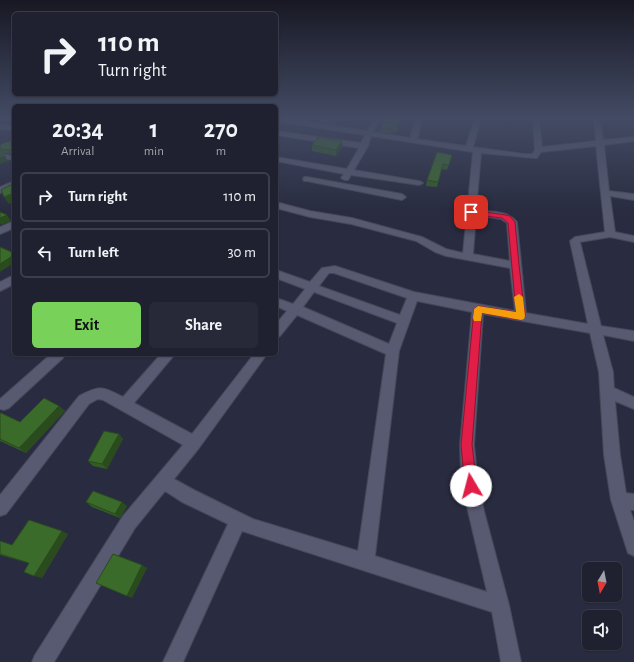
<!DOCTYPE html>
<style>
:root{--surface:#1f2130;--page:#272938;--text:#f1f3f6;--muted:#a1a3ab;--line:#3c3e4c;--accent:#78d259}
body{margin:0;font-family:"Alegreya Sans",sans-serif;background:var(--page);color:var(--text);height:100vh;display:flex;flex-direction:column;font-size:15px;white-space:nowrap}
*{box-sizing:border-box;margin:0}
p{font-size:13px;color:var(--muted)}
.icon{flex:none;width:22px;height:22px;fill:none;stroke:currentColor;stroke-width:2;stroke-linecap:round;stroke-linejoin:round}
.map{position:relative;flex:1;overflow:hidden}
.panel{position:absolute;left:12px;top:104px;width:266px;height:252px;display:flex;flex-direction:column;background:var(--surface);border-radius:6px;box-shadow:0 1px 3px #0004,0 0 0 1px var(--line)}
.panel>*{flex:none}
.banner{position:absolute;left:12px;top:12px;width:266px;height:84px;border-radius:6px;box-shadow:0 1px 3px #0004,0 0 0 1px var(--line);background:#1f2130;color:var(--text);overflow:hidden}
.needle{width:26px;rotate:190deg}
.fabs{position:absolute;left:582px;top:562px;display:grid;gap:8px}
.fabs a{display:grid;place-items:center;width:40px;height:40px;border-radius:6px;background:var(--surface);box-shadow:0 1px 3px #0004,0 0 0 1px var(--line);font-size:20px}
.pin{position:absolute;display:grid;place-items:center;width:34px;height:34px;color:#fff;margin:-17px;border-radius:8px;box-shadow:0 2px 6px #0006}
.me{position:absolute;width:44px;margin:-22px;rotate:352deg;stroke-linejoin:round;filter:drop-shadow(0 0 3px #0008)}
.turn{display:flex;align-items:center;gap:14px;height:84px;padding:0 20px;font-size:18px}
.turn .icon{width:52px;height:52px;stroke-width:2.5}
.turn b{display:block;font-size:28px;line-height:34px}
.eta{display:flex;justify-content:space-evenly;align-items:center;height:68px;text-align:center}
.eta b{font-size:24px;font-weight:700;line-height:28px}
.action{display:flex;gap:8px;margin-top:auto;padding:8px 20px}
.action a{flex:1;height:46px;border-radius:6px;background:var(--accent);color:#111;font-size:16px;font-weight:700;line-height:46px;text-align:center}
.action a+a{background:var(--page);color:var(--text)}
ul{padding:0;list-style:none}
li{display:flex;align-items:center;gap:12px;height:50px;margin:0 8px 6px;padding:0 12px;border:2px solid var(--line);border-radius:6px}
li div{flex:1}
li b{display:block;font-size:15px}
li em{font-style:normal}
.map>svg:first-child{display:block}
</style>
<div class="map">
<svg width="634" height="662" viewBox="0 0 634 662">
<rect width="100%" height="100%" fill="#292c40"/>
<g fill="none" stroke-linecap="round" stroke-linejoin="round">
<defs>
<path id="minor" d="M276 118H286L367 131 374 118H381L373 132 410 138 416 118H423L417 139 466 146 475 118H481L473 147 524 154H532L535 150 533 118H539L542 147 596 141 594 118H600L603 140 634 137V141L604 145 609 191 634 194V200L610 196 615 232 634 236V242L610 237 580 242 601 326 634 331V341L603 335 613 372 614 388 634 397V409L615 401 620 455 626 493 634 494V510H630L634 521V556L628 553 611 500 604 455 599 372 590 333 483 314 474 445 477 473 484 511 509 605 521 662H501L492 612 242 531 183 662H163L228 524 182 502 165 491 135 528 54 662H32L35 655 123 516 183 445 103 400 98 399 89 404 6 514 0 516V495L79 396C100 385 102 386 123 397L161 354H175L134 403 192 434 254 354H267L199 448 174 479 194 490 253 519 358 551 386 354 297 315 280 336 276 338V324L287 311 276 306V298L293 304 305 289 276 278V270L310 282 322 268 335 266 414 292 515 311 510 268 446 256 435 252 416 241 351 224 310 217 276 208V202L310 211 352 218 422 237 446 249 463 253 473 152 371 136 368 146 354 170 419 181 423 183 419 185 351 175 348 180H345L341 178 344 174 276 161V157L347 169 359 148 276 135V131L361 143 365 135 276 121ZM596 146 605 232 575 237 570 241 588 324 526 313 517 222C508 210 490 212 476 210L481 153 534 158H537L541 152ZM476 215 501 219 507 223 510 261 473 254ZM329 273H334L407 298 400 315 319 286ZM314 292 397 323 389 344 303 307ZM417 301 472 312 460 445 461 473 468 511 487 592 375 556 399 351Z
M0 125 14 126V130L0 129Z
M0 154 14 156V160L0 158Z
M304 177H307L402 194 406 197 402 200 307 181H304L303 179Z
M14 181V186L0 193V187Z
M14 221V228L0 234V227Z
M14 275V284L0 291V282Z
M51 354H65L63 358 9 408 4 410 0 409V399Z"/>
</defs>
<use href="#minor" stroke="#464859" stroke-width="2"/>
<use href="#minor" fill="#575a70" fill-rule="evenodd"/>
</g>
<path fill="#335c24" d="M338 118 335 124 320 122V119Z
M401 118 397 132H393V134L380 132 381 127Z
M342 141V147L336 156 312 151V145Z
M9 142 14 154 0 153V145Z
M452 155 447 170 442 169 437 187 426 186 427 180Z
M59 406 65 411 26 453 0 441V413L20 422Z
M119 434 123 439 107 469 93 466 88 461Z
M86 502 127 506 120 518 92 507Z
M68 534 42 578 29 563 0 555V541L12 545Z"/>
<path fill="#294b1d" d="M336 118H338L335 124V121Z
M342 141V147L336 156V150Z
M5 156 8 161 0 164V158Z
M14 193V201L9 204 4 197Z
M7 215 11 221 1 225 0 223V218Z
M14 255V263L0 272V264Z
M59 406 65 411 26 453 19 448Z
M119 434 123 439 107 469 102 464Z
M122 502 127 506 120 518 115 514Z
M62 531 68 534 42 578 34 576Z
M142 565 147 568 132 598 127 596Z"/>
<path fill="#3b6b2a" stroke="#294b1d" d="M320 118H336L335 121 320 119Z
M384 118H401L398 127H394L393 129 381 127Z
M318 137 342 141 336 150 312 145Z
M14 138V152L13 153 11 150 0 149V145L5 142H9Z
M437 152 452 155 449 165 443 164 438 182 427 180Z
M0 155 5 156 0 158Z
M14 183V193L4 197 1 190Z
M0 212 7 215 0 218Z
M0 247 14 253V255L0 264Z
M44 398 59 406 19 448 0 439V413H1L20 422Z
M104 431 119 434 102 464 88 461Z
M93 491 122 502 115 514 86 502Z
M29 520 62 531 34 576 24 572 29 563 0 554V541L12 545Z
M113 554 142 565 127 596 96 583Z"/>
<linearGradient id="sky" x2="0" y2="1"><stop stop-color="#171823"/><stop offset="0.56" stop-color="#434b64"/><stop offset="1" stop-color="#434b64" stop-opacity="0"/></linearGradient>
<rect width="634" height="211" fill="url(#sky)"/>
<path fill="#e11d48" stroke="#92132f" d="M471 210 506 215 510 216 515 222 519 265 525 316 521 320 482 313 472 445 477 486 475 490 471 492 467 490 465 486 461 445 474 309 478 306 516 312 508 223 502 218 468 214V211Z"/>
<path fill="#f59e0b" d="M519 294 523 297 525 316 524 319 521 320 482 313 481 321H474L473 318 474 309 478 306 516 312 514 297Z"/>
</svg>
<div class="fabs">
<a><svg class="needle" viewBox="-14 -14 28 28"><path d="M0-13l5 13h-10z" fill="#e53935"/><path d="M0 13l5-13h-10z" fill="#a1a3ab"/></svg></a>
<a><svg class="icon" aria-label="sound" viewBox="0 0 24 24"><path d="M4 9h4l5-4v14l-5-4H4zM17 9q2 3 0 6"/></svg></a>
</div>
<div class="pin" style="left:471px;top:212px;background:#d93025"><svg class="icon" aria-label="arrive" viewBox="0 0 24 24"><path d="M6 21V4h12l-3 4 3 4H6"/></svg></div>
<svg class="me" style="left:471px;top:486px" viewBox="-20 -20 40 40"><circle r="19" fill="#fff"/><path d="M0-13L10 11 0 6-10 11z" fill="#e11d48"/></svg>
<div class="banner">
<div class="turn"><svg class="icon" aria-label="right" viewBox="0 0 24 24"><path d="M7 20v-9h11M14 6l5 5-5 5"/></svg><div><b>110 m</b>Turn right</div></div>
</div>
<section class="panel">
<div class="eta">
<div><b>20:34</b><p>Arrival</p></div>
<div><b>1</b><p>min</p></div>
<div><b>270</b><p>m</p></div>
</div>
<ul>
<li><svg class="icon" aria-label="right" viewBox="0 0 24 24"><path d="M7 20v-9h11M14 6l5 5-5 5"/></svg><div><b>Turn right</b></div><em>110 m</em></li>
<li><svg class="icon" aria-label="left" viewBox="0 0 24 24"><path d="M17 20v-9H6M10 6l-5 5 5 5"/></svg><div><b>Turn left</b></div><em>30 m</em></li>
</ul>
<div class="action"><a>Exit</a><a>Share</a></div>
</section>
</div>
